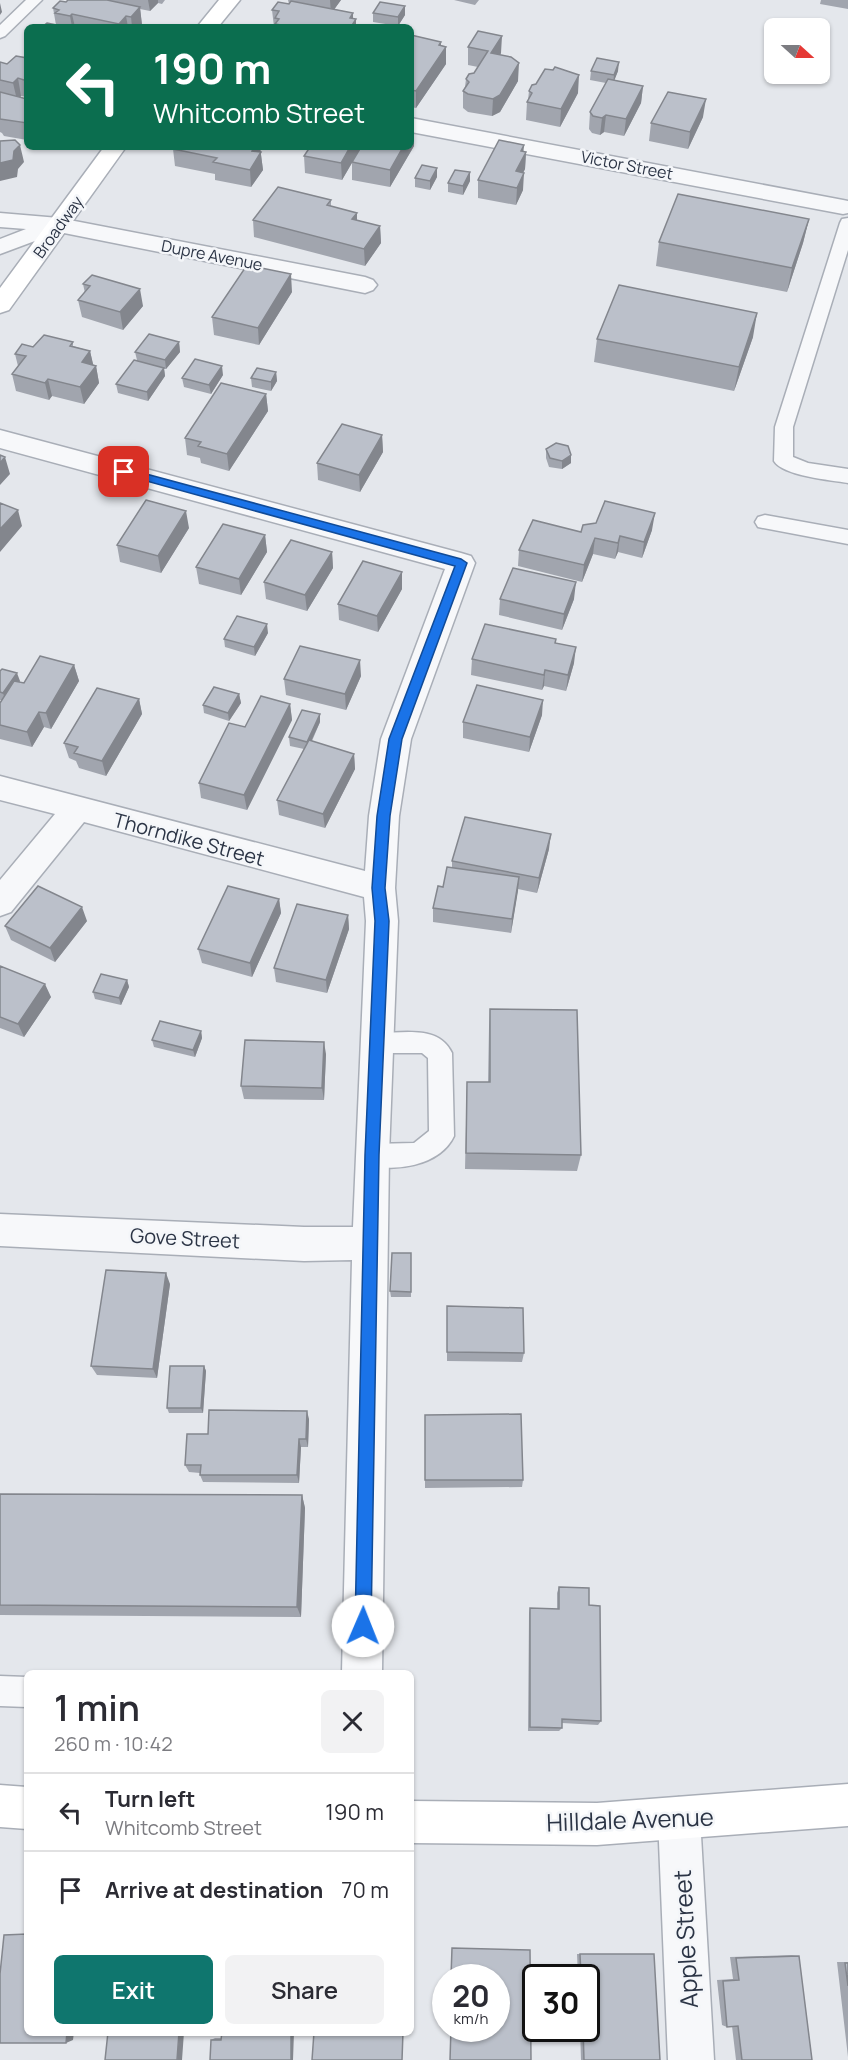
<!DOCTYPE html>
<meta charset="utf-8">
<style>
:root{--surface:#fff;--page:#f2f2f3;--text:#2b2b33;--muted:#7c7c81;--line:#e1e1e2;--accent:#0f766e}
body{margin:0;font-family:Manrope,sans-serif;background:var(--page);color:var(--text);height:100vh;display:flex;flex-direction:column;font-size:22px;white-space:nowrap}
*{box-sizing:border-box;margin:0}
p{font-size:20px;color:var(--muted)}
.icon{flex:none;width:33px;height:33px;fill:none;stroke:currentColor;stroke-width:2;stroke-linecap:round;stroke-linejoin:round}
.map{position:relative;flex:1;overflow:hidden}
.drawer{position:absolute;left:24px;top:1670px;width:390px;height:366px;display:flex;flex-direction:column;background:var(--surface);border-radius:9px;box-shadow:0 2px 4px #0004}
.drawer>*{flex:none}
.guide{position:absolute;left:24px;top:24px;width:390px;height:126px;border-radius:9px;box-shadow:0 2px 4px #0004;background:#0b6e4f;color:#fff;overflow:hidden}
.needle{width:39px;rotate:111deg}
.tools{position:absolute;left:764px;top:18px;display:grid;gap:12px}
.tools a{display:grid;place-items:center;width:66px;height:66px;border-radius:9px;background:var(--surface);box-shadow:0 2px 4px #0004;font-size:30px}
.speed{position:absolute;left:432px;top:1964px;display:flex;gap:12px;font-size:30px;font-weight:700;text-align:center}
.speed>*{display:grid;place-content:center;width:78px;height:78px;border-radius:50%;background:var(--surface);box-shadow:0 2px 4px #0004;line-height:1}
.speed small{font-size:15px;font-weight:400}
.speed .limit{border:3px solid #111;border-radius:9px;background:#fff;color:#111}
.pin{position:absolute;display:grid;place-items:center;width:51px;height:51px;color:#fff;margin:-26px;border-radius:12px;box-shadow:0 3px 9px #0006}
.me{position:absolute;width:66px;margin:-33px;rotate:1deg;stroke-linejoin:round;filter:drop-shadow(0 0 4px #0008)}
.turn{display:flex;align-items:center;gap:21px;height:126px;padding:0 30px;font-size:27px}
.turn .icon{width:78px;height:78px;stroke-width:2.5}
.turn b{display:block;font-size:42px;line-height:51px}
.round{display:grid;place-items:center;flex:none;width:63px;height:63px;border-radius:9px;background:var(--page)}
.headline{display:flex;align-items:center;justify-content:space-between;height:102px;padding:0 30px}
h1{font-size:36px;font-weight:600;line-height:45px}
.action{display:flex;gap:12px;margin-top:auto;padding:12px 30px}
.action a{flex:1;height:69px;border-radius:9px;background:var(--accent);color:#fff;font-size:24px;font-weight:600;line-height:69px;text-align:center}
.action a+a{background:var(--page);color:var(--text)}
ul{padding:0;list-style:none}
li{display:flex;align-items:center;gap:18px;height:78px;padding:0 30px;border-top:2px solid var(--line)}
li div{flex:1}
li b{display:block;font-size:22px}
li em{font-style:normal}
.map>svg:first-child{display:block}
</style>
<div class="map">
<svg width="848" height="2060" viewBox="0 0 848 2060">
<rect width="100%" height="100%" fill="#e4e7ec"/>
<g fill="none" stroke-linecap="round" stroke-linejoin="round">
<defs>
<path id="lane" d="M26 0H42L5 36 0 38V25Z
M848 218V250L793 427V457L808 463 848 469V483C831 480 783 476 774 461L775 427 840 223 842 219Z
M765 515 848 530V544L758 527 755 522 758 517Z
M379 1033C404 1033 439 1025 452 1053L454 1136C440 1166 392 1174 363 1163L359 1155 363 1147 372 1144 414 1143 429 1131 428 1058 422 1053H379L370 1050 367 1043 370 1036Z
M0 1676 27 1677V1707L0 1706Z"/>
<path id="street" d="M411 118 843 200 848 201V213L843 214 411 132Z
M0 213 59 218 365 277 373 280 377 285 373 290 365 293 59 232 0 254V239L26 229 0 227Z
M0 430 461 553 471 556 475 563 411 739 399 816 395 888 398 921 389 1155 382 1672H342L352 1260 304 1261 0 1246V1214L304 1227H353L366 921 364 897 84 822 11 912 0 916V880L55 814 0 800V776L365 871 369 816 381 739 445 569 0 448Z
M679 1797 694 1803 700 1818 714 2060H668L658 1818 664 1803Z"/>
<path id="secondary" d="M219 0H240L218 27H197Z
M104 147H126L9 310 0 313V288Z
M848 1784V1826L597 1845 411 1843V1801L597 1803Z
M0 1785 27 1787V1829L0 1827Z"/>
</defs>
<use href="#lane" stroke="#a9aeb7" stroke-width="3"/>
<use href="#street" stroke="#a9aeb7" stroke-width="3"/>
<use href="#secondary" stroke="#a9aeb7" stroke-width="3"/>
<use href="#lane" fill="#f7f8fa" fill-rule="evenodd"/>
<use href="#street" fill="#f7f8fa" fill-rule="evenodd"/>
<use href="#secondary" fill="#fff" fill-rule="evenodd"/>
</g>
<path fill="#a1a5ae" d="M68 0H165L162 4 158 3 150 11 140 9 142 25 140 27H42L56 25 53 8 66 2Z
M288 0H341L334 9 353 13V18L356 19V27H274L272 10 289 4Z
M454 0H479L475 5Z
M821 0H848V9L820 4Z
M373 13 405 15 398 26 373 22Z
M411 35 441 42V46L446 64 416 108 411 107Z
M468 47 501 53 500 55 518 81 500 112 492 116 468 112 463 108V91L465 87 466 79 474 73 478 67 468 65Z
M27 58V97L21 96 20 98 27 99V140L4 136 2 133 0 132V62L7 64Z
M591 71H618L614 80 643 86 641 103 624 136 604 132 600 135 592 133 589 129 590 112 606 83 590 80Z
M529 91 578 93 560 127 526 120 527 102 528 100Z
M703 117 688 149 649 141 651 123Z
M414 146 390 187 352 180V163L342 180 305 173 304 156Z
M260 147 263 170 251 187 215 180V174L175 166 173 149Z
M524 151 526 152 525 169 523 173V190L516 205 478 198V180Z
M437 177 430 190 415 187V178Z
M470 181 463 195 448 192V183Z
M331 200V206L357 213V220L380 226 381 243 365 266 254 237 253 220Z
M809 219 803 243 787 292 656 266 659 242Z
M83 284 143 306 123 330 82 317 78 300 85 293Z
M292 292 259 345 214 335 212 317Z
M753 337 734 391 594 362 597 339Z
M73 342V346L90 351 93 365 96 366 99 383 84 404 52 396 49 400 16 391 12 374 18 366 15 354 33 347Z
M179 342 180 352 166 369H164L165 376 148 401 118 393 116 384 137 360 135 352Z
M276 372 277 381 271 391 252 387 251 378Z
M223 375 211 394 184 387 182 378Z
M266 394 268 411 229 471 201 463 200 458 187 455 185 438Z
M382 435 383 452 360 492 318 480 317 463Z
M546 449 571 455V463L562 469 549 467 546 458Z
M189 528 161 573 120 562 117 545Z
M652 530 642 558 618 552 615 559 593 554 582 582 518 566 519 550 581 532Z
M265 535 267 552 241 595 199 584 196 567Z
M332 552 333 568 307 611 266 599 264 582Z
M402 572V589L378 632 339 620 338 604Z
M500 599H574L562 630 499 615Z
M268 633 255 656 225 647 224 639Z
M556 639V643L574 663 566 691 544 686 542 690 471 675 472 659Z
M74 665 79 681 51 729 44 727 32 747 0 739V703L2 700H0V671L20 681 19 682 24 683Z
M361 676 346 710 286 695 284 679Z
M239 694 241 703 229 721 204 713 203 705Z
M139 699 142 714 106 776 79 768 76 761 69 758 64 743Z
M290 704 292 720 247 810 201 798 199 783 245 727Z
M542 715 529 752 463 738V722Z
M320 722 312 741 354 754 355 769 325 828 279 815 277 800 304 749 290 746 289 737Z
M549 849 537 893 518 889 511 933 433 922V908L452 868V861Z
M279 899 281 913 252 977 202 963 198 949Z
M348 915 349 929 327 993 276 982 274 968Z
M87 921 55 962 11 940 5 926Z
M0 966 51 997 24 1037 0 1028Z
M127 980 129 987 121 1005 95 999 93 992Z
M490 1009 581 1155 577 1171 465 1169 467 1082H488L489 1027Z
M201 1031 202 1038 195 1057 154 1047 152 1040Z
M326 1054 324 1100 244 1099 241 1086Z
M411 1253V1297H391L390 1291Z
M170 1284 157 1378 97 1375 91 1366Z
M447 1316 524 1353 522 1362 447 1361Z
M204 1366 206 1371 203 1413H169L167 1408Z
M425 1415 523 1480 522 1487 425 1488Z
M309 1419 308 1447H301L299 1483 203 1482 200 1475V1473L189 1472 185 1465 208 1434Z
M0 1494 302 1495 305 1508 301 1617 0 1615Z
M559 1587 589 1605 601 1721 598 1725 562 1723V1728L559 1731H528L529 1613 530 1608 557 1609V1593Z
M577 1954H650L660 2060H581L580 2028H586V1977H578Z
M792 1955 799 1956 812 2060H736L732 2026 727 2027 722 2025 717 1980 733 1979 730 1957Z
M837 1962H848V2057Z
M215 2038H222L293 2060 211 2040Z"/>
<path fill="#83868d" d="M148 0H158V3L150 11Z
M330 0H341L331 14Z
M0 3 2 12 0 15Z
M405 6V15L398 26V17Z
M140 7 142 25 140 27H132L131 17Z
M353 13V23L356 19V27H350V18Z
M72 14 75 27H72L70 16Z
M126 16 128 27H119V24Z
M502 36 501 53 491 71V53Z
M441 42V54L446 47V64L416 108V91Z
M619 62 618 71 613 84 614 75Z
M519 63 518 81 500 112 492 116 493 99Z
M579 75 578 93 560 127 561 109Z
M18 78 21 96 17 100 13 83Z
M643 86 641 103 624 136 626 119Z
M706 99 703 117 688 149 690 132Z
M606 115 604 132 600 135 602 118Z
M414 129V146L390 187V170L403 147H411V134Z
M20 145 24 162 18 169 17 177 0 181V163Z
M524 145 523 157 526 152 525 169 515 189 516 171 521 151Z
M254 147H260L263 170 251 187 250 170 252 151Z
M350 147H361L342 180 341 163Z
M437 168V177L430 190V181Z
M470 172V181L463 195V186Z
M524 173 523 190 516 205 517 188Z
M357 213V230L352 219Z
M809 219 803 243 787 292 792 268Z
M380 226 381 243 365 266 364 249Z
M291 274 292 292 259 345 258 328Z
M140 289 143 306 123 330 120 312Z
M757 313 753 337 734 391 739 367Z
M179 342 180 352 166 369 165 360Z
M90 351 94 368 96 366 99 383 84 404 80 387 82 362Z
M222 366 223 375 211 394 209 385Z
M164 368 165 376 148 401 147 392Z
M276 372 277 381 271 391V382Z
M48 379 52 396 49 400 45 383Z
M266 394 268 411 229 471 227 454Z
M382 435 383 452 360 492 359 475Z
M571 455V463L562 469V461Z
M5 457 10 474 0 485V463Z
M18 510 22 526 0 552V529Z
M186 511 189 528 161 573 158 556Z
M655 513 652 530 642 558 644 542Z
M265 535 267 552 241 595 239 579Z
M620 536 618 552 615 559 618 543Z
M595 538 593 554 582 582 584 565Z
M332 552 333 568 307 611 305 595Z
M402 572V589L378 632 377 616Z
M576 582 574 599 562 630 564 614Z
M267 624 268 633 255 656 254 647Z
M576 647 574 663 566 691 568 675Z
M360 660 361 676 346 710 345 694Z
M74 665 79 681 51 729 46 713Z
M545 670 544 686 542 690 544 675Z
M17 673 20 681 6 702 3 693Z
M239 694 241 703 229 721 228 713Z
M139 699 142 714 106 776 102 761Z
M543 700 542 715 529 752 530 737Z
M290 704 292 720 247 810 244 795Z
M39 712 44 727 32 747 27 732Z
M320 714V722L307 750V742Z
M354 754 355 769 325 828 323 814Z
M551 834 549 849 537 893 539 878Z
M519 877 518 891 511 933 512 919Z
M279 899 281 913 252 977 250 963Z
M82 907 87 921 55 962 50 948Z
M348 915 349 929 327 993 326 980Z
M127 980 129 987 121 1005 119 998Z
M45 984 51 997 24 1037 18 1024Z
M201 1031 202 1038 195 1057 193 1050Z
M324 1042 326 1054 324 1100 322 1088Z
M166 1273 170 1284 157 1378 153 1369Z
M204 1366 206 1371 203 1413 201 1408Z
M307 1411 309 1419 308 1447 306 1439Z
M299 1439 301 1447 299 1483 297 1475Z
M302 1495 305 1508 301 1617 297 1607Z
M67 2032H74L73 2040 66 2043Z
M179 2032H184L182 2060H177Z
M291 2032H294L293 2060H291Z"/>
<path fill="#bbc0ca" stroke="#83868d" stroke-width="1.5" d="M68 0H107L140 7 131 17 126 16 119 24 72 14 70 16 55 13 59 10 53 8 60 1 66 2Z
M291 1 353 13 350 18 356 19 351 27H292L275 24 279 19 275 18 279 11 272 10 278 2 289 4Z
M380 2 405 6 398 17 373 13Z
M47 23 66 27H42Z
M478 31 502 36 491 53 511 57 519 63 500 95 493 99 468 94 463 91 469 82 466 79 469 74 474 73 488 51 468 47Z
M411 35 441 42 439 45 446 47 416 91 411 90Z
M16 56 27 58V81L18 78 13 83 0 80V62L7 64Z
M597 58 619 62 614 75 591 71Z
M555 67 579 75 561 109 527 102 532 93 529 91 532 85 536 84 545 69 553 70Z
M608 79 643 86 626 119 606 115 602 118 593 116 590 112Z
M0 92 27 99V123L0 119Z
M668 92 706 99 690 132 651 123Z
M15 140 20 145 14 151 13 160 0 163V141Z
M499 140 524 145 521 151 526 152 516 171 524 173 517 188 478 180Z
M174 147H254L252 151 261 152 250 170 213 162 217 158 173 149Z
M310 147H350L341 163 304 156Z
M361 147H403L390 170 352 162Z
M422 165 437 168 430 181 415 178Z
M455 170 470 172 463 186 448 183Z
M278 187 331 200 327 205 357 213 352 219 380 226 364 249 253 220Z
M678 194 809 219 792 268 659 242Z
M247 265 291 274 258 328 212 317Z
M92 275 140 289 120 312 78 300 90 286 83 284Z
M619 285 757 313 739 367 597 339Z
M149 334 179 342 165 360 135 352Z
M44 335 73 342 70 346 90 351 82 362 96 366 80 387 48 379 45 383 12 374 26 356 15 354 22 344 33 347Z
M195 359 222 366 209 385 182 378Z
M134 360 164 368 147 392 116 384Z
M257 368 276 372 271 382 251 378Z
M221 383 266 394 227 454 198 446 201 442 185 438Z
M342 424 382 435 359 475 317 463Z
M556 443 568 446 571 455 562 461 550 458 546 449Z
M0 455 5 457 0 463Z
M146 500 186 511 158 556 117 545Z
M605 501 655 513 644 542 620 536 618 543 595 538 584 565 519 550 533 520 581 532 583 525 596 523Z
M0 503 18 510 0 529Z
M223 524 265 535 239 579 196 567Z
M291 540 332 552 305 595 264 582Z
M363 561 402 572 377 616 338 604Z
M513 568 576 582 564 614 500 599Z
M237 616 267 624 254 647 224 639Z
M485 624 556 639 555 643 576 647 568 675 545 670 544 675 472 659Z
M300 646 360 660 345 694 284 679Z
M40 656 74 665 46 713 39 712 27 732 0 725V703L14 681 24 683Z
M2 669 17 673 3 693 0 692V671Z
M477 685 543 700 530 737 463 722Z
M214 687 239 694 228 713 203 705Z
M97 688 139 699 102 761 74 753 78 747 64 743Z
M261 696 290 704 244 795 199 783 229 723 245 727Z
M302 710 320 714 307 742 289 737Z
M309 740 354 754 323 814 277 800Z
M465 817 551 834 539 878 452 861Z
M447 867 519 877 512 919 433 908 438 886 443 887Z
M38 886 82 907 50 948 5 926Z
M228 886 279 899 250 963 198 949Z
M297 904 348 915 326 980 274 968Z
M0 966 45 984 18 1024 0 1017Z
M101 974 127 980 119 998 93 992Z
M490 1009 577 1010 581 1155 466 1153 467 1082H490Z
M160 1021 201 1031 193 1050 152 1040Z
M245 1040 324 1042 322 1088 241 1086Z
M392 1253H411V1292L390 1291Z
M106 1270 166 1273 153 1369 91 1366Z
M447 1306 523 1308 524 1353 447 1352Z
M170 1366H204L201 1408H167Z
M209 1410 307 1411 306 1439H299L297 1475H200L201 1465H185L187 1434H208Z
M521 1414 523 1480H425V1415Z
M0 1494 302 1495 297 1607 0 1605Z
M559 1587 589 1588V1605L600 1606 601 1721 562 1719V1728L530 1727V1608L559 1609Z
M27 1934V2032H67L66 2043H0V1974L4 1935Z
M452 1948 530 1950 531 2060H450L451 2028H496V1977H451Z
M580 1954H654L660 2060H584L583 2028H586V1977H581Z
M799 1956 812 2060H742L738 2026 727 2027 723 1981 739 1980 736 1958Z
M845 1963H848V1986Z
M108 2032H179L177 2060H105Z
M222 2032H291V2060H210L211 2040H221Z
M314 2032H403L402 2060H312Z"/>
<path fill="#1a73e8" stroke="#114b97" stroke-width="1.5" d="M124 468 461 559 467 563 402 739 390 816 385 888 389 921 379 1155 371 1626 369 1632 363 1634 357 1632 355 1626 365 1155 375 921 372 888 377 816 389 739 455 566 121 474V469Z"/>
<g text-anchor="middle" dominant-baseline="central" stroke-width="5" stroke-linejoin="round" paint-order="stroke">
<g font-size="16" fill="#2b3445" stroke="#f4f6f9">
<text transform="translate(627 165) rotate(11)">Victor Street</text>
<text transform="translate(58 227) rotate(-54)">Broadway</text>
<text transform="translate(212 255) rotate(11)">Dupre Avenue</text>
</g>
<g font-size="20" fill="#2b3445" stroke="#f4f6f9">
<text transform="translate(189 839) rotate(15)">Thorndike Street</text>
<text transform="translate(185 1238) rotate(3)">Gove Street</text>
</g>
<g font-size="24" fill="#2b3445" stroke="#f4f6f9">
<text transform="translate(630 1819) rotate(-2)">Hilldale Avenue</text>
<text transform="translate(685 1939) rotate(-93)">Apple Street</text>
</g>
</g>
</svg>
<div class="tools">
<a><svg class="needle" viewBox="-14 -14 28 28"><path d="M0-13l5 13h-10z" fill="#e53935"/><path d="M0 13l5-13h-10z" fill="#7c7c81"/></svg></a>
</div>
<div class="speed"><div>20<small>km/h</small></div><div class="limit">30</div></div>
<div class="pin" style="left:124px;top:472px;background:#d93025"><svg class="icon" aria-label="arrive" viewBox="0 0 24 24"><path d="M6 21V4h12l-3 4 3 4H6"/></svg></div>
<svg class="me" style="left:363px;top:1626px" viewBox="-20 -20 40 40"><circle r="19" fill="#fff"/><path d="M0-13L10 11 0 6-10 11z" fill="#1a73e8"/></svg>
<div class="guide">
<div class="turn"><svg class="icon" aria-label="left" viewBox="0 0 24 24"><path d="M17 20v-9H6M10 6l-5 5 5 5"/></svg><div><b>190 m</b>Whitcomb Street</div></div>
</div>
<section class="drawer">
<div class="headline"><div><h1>1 min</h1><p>260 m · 10:42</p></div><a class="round"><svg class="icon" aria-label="close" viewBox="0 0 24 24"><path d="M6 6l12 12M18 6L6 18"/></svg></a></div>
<ul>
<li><svg class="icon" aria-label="left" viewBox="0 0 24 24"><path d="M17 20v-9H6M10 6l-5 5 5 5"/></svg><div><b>Turn left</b><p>Whitcomb Street</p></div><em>190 m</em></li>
<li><svg class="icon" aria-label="arrive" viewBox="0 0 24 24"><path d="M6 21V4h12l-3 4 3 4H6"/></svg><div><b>Arrive at destination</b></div><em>70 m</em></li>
</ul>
<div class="action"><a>Exit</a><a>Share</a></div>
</section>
</div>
